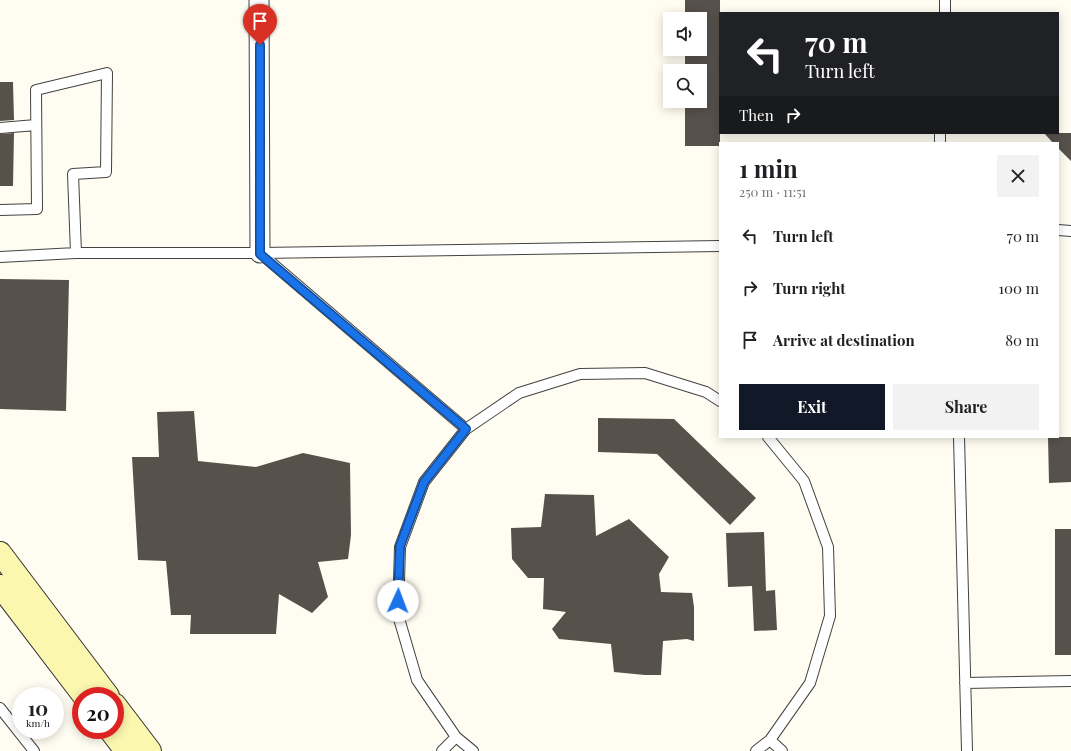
<!DOCTYPE html>
<meta charset="utf-8">
<style>
:root{--surface:#fff;--page:#f2f2f2;--text:#202124;--muted:#757577;--accent:#111827}
body{margin:0;font-family:"Playfair Display",serif;background:var(--page);color:var(--text);height:100vh;display:flex;flex-direction:column;font-size:15px;white-space:nowrap}
*{box-sizing:border-box;margin:0}
p{font-size:13px;color:var(--muted)}
.icon{flex:none;width:22px;height:22px;fill:none;stroke:currentColor;stroke-width:2;stroke-linecap:round;stroke-linejoin:round}
.map{position:relative;flex:1;overflow:hidden}
.drawer{position:absolute;left:719px;top:142px;width:340px;height:296px;display:flex;flex-direction:column;background:var(--surface);border-radius:0px;box-shadow:0 2px 10px #0003}
.drawer>*{flex:none}
.top-card{position:absolute;left:719px;top:12px;width:340px;height:122px;border-radius:0px;box-shadow:0 2px 10px #0003;background:#202124;color:#fff;overflow:hidden}
.buttons{position:absolute;left:663px;top:12px;display:grid;gap:8px}
.buttons a{display:grid;place-items:center;width:44px;height:44px;border-radius:0px;background:var(--surface);box-shadow:0 2px 10px #0003;font-size:20px}
.speed{position:absolute;left:12px;top:687px;display:flex;gap:8px;font-size:20px;font-weight:700;text-align:center}
.speed>*{display:grid;place-content:center;width:52px;height:52px;border-radius:50%;background:var(--surface);box-shadow:0 2px 10px #0003;line-height:1}
.speed small{font-size:10px;font-weight:400}
.speed .limit{border:6px solid #d22;background:#fff;color:#111}
.pin{position:absolute;display:grid;place-items:center;width:34px;height:34px;color:#fff;margin:-41px -17px;border-radius:50% 50% 50% 0;rotate:-45deg;box-shadow:0 0 4px #0007}
.pin .icon{rotate:45deg}
.me{position:absolute;width:44px;margin:-22px;rotate:2deg;stroke-linejoin:round;filter:drop-shadow(0 0 3px #0008)}
.turn{display:flex;align-items:center;gap:14px;height:84px;padding:0 20px;font-size:18px}
.turn .icon{width:52px;height:52px;stroke-width:2.5}
.turn b{display:block;font-size:28px;line-height:34px}
.then{display:flex;align-items:center;height:38px;padding:0 20px;background:#0003;gap:8px;font-size:15px}
.round{display:grid;place-items:center;flex:none;width:42px;height:42px;border-radius:0px;background:var(--page)}
.summary{display:flex;align-items:center;justify-content:space-between;height:68px;padding:0 20px}
h1{font-size:24px;font-weight:700;line-height:30px}
.button{display:flex;gap:8px;margin-top:auto;padding:8px 20px}
.button a{flex:1;height:46px;border-radius:0px;background:var(--accent);color:#fff;font-size:16px;font-weight:700;line-height:46px;text-align:center}
.button a+a{background:var(--page);color:var(--text)}
ul{padding:0;list-style:none}
li{display:flex;align-items:center;gap:12px;height:52px;padding:0 20px}
li div{flex:1}
li b{display:block;font-size:15px}
li em{font-style:normal}
.map>svg:first-child{display:block}
</style>
<div class="map">
<svg width="1071" height="751" viewBox="0 0 1071 751">
<rect width="100%" height="100%" fill="#fffdf1"/>
<path fill="#57514c" d="M685 0H720V146H685V101H700V71H685V49H700V19H685Z
M0 82H13L14 120 0 121Z
M14 133 13 186H0V134Z
M1044 133H1071V161L1058 148V143H1053Z
M0 279 69 280 66 411 0 409Z
M194 411 198 461 256 467 303 453 350 463 351 535 348 559 318 562 328 597 312 613 279 594 276 634H190L191 615H171L166 561 138 560 132 457H159L157 412Z
M598 418 674 419 756 498 730 525 657 454 598 452Z
M1048 437H1071V482L1049 483Z
M545 494 594 495 596 536 629 519 669 557 659 574 661 592 692 593 694 607V641L687 639 663 641 661 675H645L614 672 611 644 559 639 552 629 566 612 543 609 544 578H528L512 559 511 528 541 527Z
M1055 529H1071V655H1055Z
M764 532 766 591 775 590 777 630 754 631 752 586 728 587 726 533Z"/>
<g fill="none" stroke-linecap="round" stroke-linejoin="round">
<defs>
<path id="service" d="M945 13V0
M0 128 36 125
M940 143V133
M0 210 37 209 36 90 107 73 106 172 73 174 76 253
M1058 230 1071 231
M260 253 466 429
M0 257 76 253H260L720 246
M959 437 967 751
M965 683 1071 681
M0 708 34 751
M770 740 782 751
M442 751 456 737
M473 751 456 737 417 680 398 615 400 547 424 482 466 429 519 393 580 374 645 373 706 392 720 401
M756 751 770 740 810 683 830 616 828 547 804 481 768 437"/>
<path id="minor" d="M259 0 260 253"/>
<path id="secondary" d="M0 553 108 696
M0 586 84 696
M115 705 150 751
M110 730 126 751"/>
</defs>
<use href="#service" stroke="#424242" stroke-width="12"/>
<use href="#minor" stroke="#424242" stroke-width="21"/>
<use href="#secondary" stroke="#313131" stroke-width="24"/>
<use href="#service" stroke="#fff" stroke-width="10"/>
<use href="#minor" stroke="#fff" stroke-width="19"/>
<use href="#secondary" stroke="#fcf7af" stroke-width="22"/>
</g>
<g fill="none" stroke-linecap="round" stroke-linejoin="round">
<defs>
<path id="route" d="M260 45V254L466 429 424 482 400 546 398 601"/>
</defs>
<use href="#route" stroke="#114b97" stroke-width="10"/>
<use href="#route" stroke="#1a73e8" stroke-width="7"/>
</g>
</svg>
<div class="buttons">
<a><svg class="icon" aria-label="sound" viewBox="0 0 24 24"><path d="M4 9h4l5-4v14l-5-4H4zM17 9q2 3 0 6"/></svg></a>
<a><svg class="icon" aria-label="search" viewBox="0 0 24 24"><circle cx="10" cy="10" r="6"/><path d="M15 15l6 6"/></svg></a>
</div>
<div class="speed"><div>10<small>km/h</small></div><div class="limit">20</div></div>
<div class="pin" style="left:260px;top:45px;background:#d93025"><svg class="icon" aria-label="arrive" viewBox="0 0 24 24"><path d="M6 21V4h12l-3 4 3 4H6"/></svg></div>
<svg class="me" style="left:398px;top:601px" viewBox="-20 -20 40 40"><circle r="19" fill="#fff"/><path d="M0-13L10 11 0 6-10 11z" fill="#1a73e8"/></svg>
<div class="top-card">
<div class="turn"><svg class="icon" aria-label="left" viewBox="0 0 24 24"><path d="M17 20v-9H6M10 6l-5 5 5 5"/></svg><div><b>70 m</b>Turn left</div></div>
<div class="then">Then<svg class="icon" aria-label="right" viewBox="0 0 24 24"><path d="M7 20v-9h11M14 6l5 5-5 5"/></svg></div>
</div>
<section class="drawer">
<div class="summary"><div><h1>1 min</h1><p>250 m · 11:51</p></div><a class="round"><svg class="icon" aria-label="close" viewBox="0 0 24 24"><path d="M6 6l12 12M18 6L6 18"/></svg></a></div>
<ul>
<li><svg class="icon" aria-label="left" viewBox="0 0 24 24"><path d="M17 20v-9H6M10 6l-5 5 5 5"/></svg><div><b>Turn left</b></div><em>70 m</em></li>
<li><svg class="icon" aria-label="right" viewBox="0 0 24 24"><path d="M7 20v-9h11M14 6l5 5-5 5"/></svg><div><b>Turn right</b></div><em>100 m</em></li>
<li><svg class="icon" aria-label="arrive" viewBox="0 0 24 24"><path d="M6 21V4h12l-3 4 3 4H6"/></svg><div><b>Arrive at destination</b></div><em>80 m</em></li>
</ul>
<div class="button"><a>Exit</a><a>Share</a></div>
</section>
</div>
